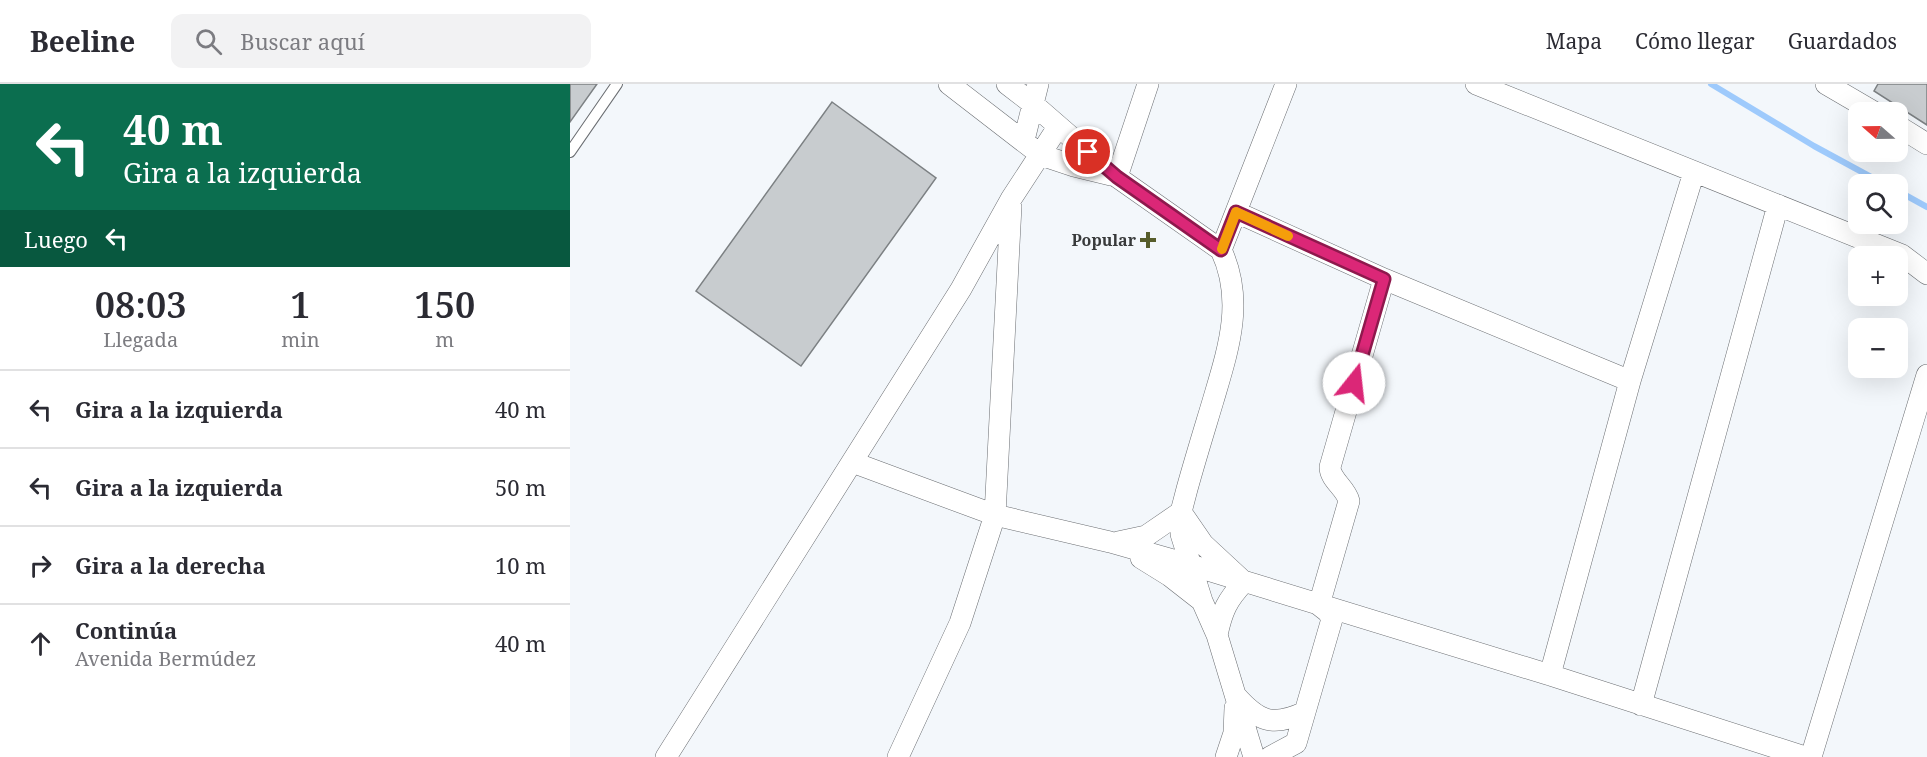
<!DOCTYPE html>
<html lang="es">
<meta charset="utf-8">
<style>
:root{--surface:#fff;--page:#f2f2f3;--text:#2b2b33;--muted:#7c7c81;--line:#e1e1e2}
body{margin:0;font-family:"Noto Serif",serif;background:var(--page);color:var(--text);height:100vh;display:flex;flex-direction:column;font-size:22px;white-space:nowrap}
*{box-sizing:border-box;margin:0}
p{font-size:20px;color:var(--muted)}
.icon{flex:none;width:33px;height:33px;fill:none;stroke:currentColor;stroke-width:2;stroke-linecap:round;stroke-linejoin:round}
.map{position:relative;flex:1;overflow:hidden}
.details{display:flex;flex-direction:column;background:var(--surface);width:570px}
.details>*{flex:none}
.hud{background:#0b6e4f;color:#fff;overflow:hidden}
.needle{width:39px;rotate:290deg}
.buttons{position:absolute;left:1278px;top:18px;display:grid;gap:12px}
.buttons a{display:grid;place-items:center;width:60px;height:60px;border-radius:12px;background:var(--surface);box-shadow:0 6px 24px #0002;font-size:30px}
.pin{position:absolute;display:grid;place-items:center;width:51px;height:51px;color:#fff;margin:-26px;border:3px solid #fff;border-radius:50%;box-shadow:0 2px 6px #0007}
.me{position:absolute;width:66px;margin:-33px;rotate:16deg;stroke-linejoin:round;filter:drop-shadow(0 0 4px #0008)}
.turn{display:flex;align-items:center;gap:21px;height:126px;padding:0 24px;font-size:27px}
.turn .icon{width:78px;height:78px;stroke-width:2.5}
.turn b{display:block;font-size:42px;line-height:51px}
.then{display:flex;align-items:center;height:57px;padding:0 24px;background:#0003;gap:12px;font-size:22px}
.eta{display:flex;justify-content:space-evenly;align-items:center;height:102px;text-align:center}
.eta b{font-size:36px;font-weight:600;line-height:42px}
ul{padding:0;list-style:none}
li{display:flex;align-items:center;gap:18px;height:78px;padding:0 24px;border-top:2px solid var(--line)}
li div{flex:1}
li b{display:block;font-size:22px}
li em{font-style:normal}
header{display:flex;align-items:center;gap:36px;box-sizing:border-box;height:84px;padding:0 30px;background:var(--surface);border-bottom:2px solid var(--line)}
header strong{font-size:28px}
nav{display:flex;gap:33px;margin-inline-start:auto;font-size:21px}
.search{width:420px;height:54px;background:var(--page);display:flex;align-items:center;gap:15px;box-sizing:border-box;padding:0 21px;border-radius:12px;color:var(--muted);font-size:22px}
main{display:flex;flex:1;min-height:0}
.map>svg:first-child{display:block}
</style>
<header>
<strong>Beeline</strong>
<div class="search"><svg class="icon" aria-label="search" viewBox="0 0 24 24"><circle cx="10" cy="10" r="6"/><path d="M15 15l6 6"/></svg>Buscar aquí</div>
<nav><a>Mapa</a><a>Cómo llegar</a><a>Guardados</a></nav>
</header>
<main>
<section class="details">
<div class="hud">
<div class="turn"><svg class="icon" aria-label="left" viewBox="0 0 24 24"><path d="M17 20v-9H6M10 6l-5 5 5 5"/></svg><div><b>40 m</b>Gira a la izquierda</div></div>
<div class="then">Luego<svg class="icon" aria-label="left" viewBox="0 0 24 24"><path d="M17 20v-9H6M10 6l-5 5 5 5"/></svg></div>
</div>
<div class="eta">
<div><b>08:03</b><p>Llegada</p></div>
<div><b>1</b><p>min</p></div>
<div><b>150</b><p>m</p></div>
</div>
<ul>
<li><svg class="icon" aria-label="left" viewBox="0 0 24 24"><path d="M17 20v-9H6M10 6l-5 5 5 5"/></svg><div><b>Gira a la izquierda</b></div><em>40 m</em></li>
<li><svg class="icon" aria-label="left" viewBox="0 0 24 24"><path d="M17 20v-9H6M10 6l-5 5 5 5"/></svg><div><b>Gira a la izquierda</b></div><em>50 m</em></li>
<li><svg class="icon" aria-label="right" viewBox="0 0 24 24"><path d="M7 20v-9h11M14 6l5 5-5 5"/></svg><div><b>Gira a la derecha</b></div><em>10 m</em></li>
<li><svg class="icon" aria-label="ahead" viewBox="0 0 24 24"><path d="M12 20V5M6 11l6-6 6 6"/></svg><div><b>Continúa</b><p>Avenida Bermúdez</p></div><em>40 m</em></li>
</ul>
</section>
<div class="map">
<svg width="1357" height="673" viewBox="0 0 1357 673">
<rect width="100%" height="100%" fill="#f3f7fb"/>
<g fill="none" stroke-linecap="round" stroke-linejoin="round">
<path stroke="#9ecafc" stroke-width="6" d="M1141 0 1244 62 1314 100
M1328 107 1357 123"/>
</g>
<path fill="#c8cccf" stroke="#7c8083" stroke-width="1.5" d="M0 0H27L0 38Z
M1308 0H1357V41L1304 7Z
M262 18 366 94 231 282 126 207Z"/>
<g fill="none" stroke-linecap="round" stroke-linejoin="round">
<defs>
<path id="service" d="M0 68 47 0"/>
<path id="minor" d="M379 0 471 71 504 82 541 91
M437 0 463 20 547 93 651 166C675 217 658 266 643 317 634 347 625 376 617 405L611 428V450L632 517 647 551 684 673
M906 0 1332 171 1357 190
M1256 0 1304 28
M1328 42 1357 60
M454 56 468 0
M547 93 578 0
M666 128 814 195 1060 297
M651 166 716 0
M282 378 425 431 540 458 621 481 980 591 1235 673
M611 428 633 460 674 498C657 516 652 527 647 551
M548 458 576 452 611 428
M571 474 600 492 632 517
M749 521 779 417C776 404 760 396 760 383L814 195
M980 591 1060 297 1124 88
M666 612C689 638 703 643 735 628
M1071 621 1208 121
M96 673 391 205 441 115 488 43
M328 673 390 539 425 431 441 122
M656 673 664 649 665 624
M700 673 726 659 762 535 758 528 749 521
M1241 673 1357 291"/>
</defs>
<use href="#service" stroke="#6b6e72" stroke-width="12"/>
<use href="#minor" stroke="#6b6e72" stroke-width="22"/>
<use href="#service" stroke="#fff" stroke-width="10"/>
<use href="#minor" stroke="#fff" stroke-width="21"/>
</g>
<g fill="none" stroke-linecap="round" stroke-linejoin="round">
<defs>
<path id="route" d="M518 68 547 93 651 166 666 128 814 195 784 299"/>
</defs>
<use href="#route" stroke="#8e194d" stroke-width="15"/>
<use href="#route" stroke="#db2777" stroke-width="10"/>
<path stroke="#f59e0b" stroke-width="10" d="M652 165 666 128 718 152"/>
</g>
<path fill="#575d2b" stroke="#f3f7fb" stroke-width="2" d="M575 147h6v6h6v6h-6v6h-6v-6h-6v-6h6z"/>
<g text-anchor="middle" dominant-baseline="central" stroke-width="4.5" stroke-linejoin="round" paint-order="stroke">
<g font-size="16" font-weight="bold" fill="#383a3b" stroke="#f3f7fb" text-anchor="end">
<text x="566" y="156">Popular</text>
</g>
</g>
</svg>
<div class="buttons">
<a><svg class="needle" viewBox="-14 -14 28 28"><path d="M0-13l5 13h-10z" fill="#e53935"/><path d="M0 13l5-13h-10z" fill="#7c7c81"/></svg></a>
<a><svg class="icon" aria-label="search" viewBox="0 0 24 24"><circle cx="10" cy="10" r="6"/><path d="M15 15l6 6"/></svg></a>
<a>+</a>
<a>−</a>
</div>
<div class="pin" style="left:518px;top:68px;background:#d93025"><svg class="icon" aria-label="arrive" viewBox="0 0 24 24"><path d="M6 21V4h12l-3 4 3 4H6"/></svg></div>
<svg class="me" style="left:784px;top:299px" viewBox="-20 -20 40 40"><circle r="19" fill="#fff"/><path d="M0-13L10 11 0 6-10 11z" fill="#db2777"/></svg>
</div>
</main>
